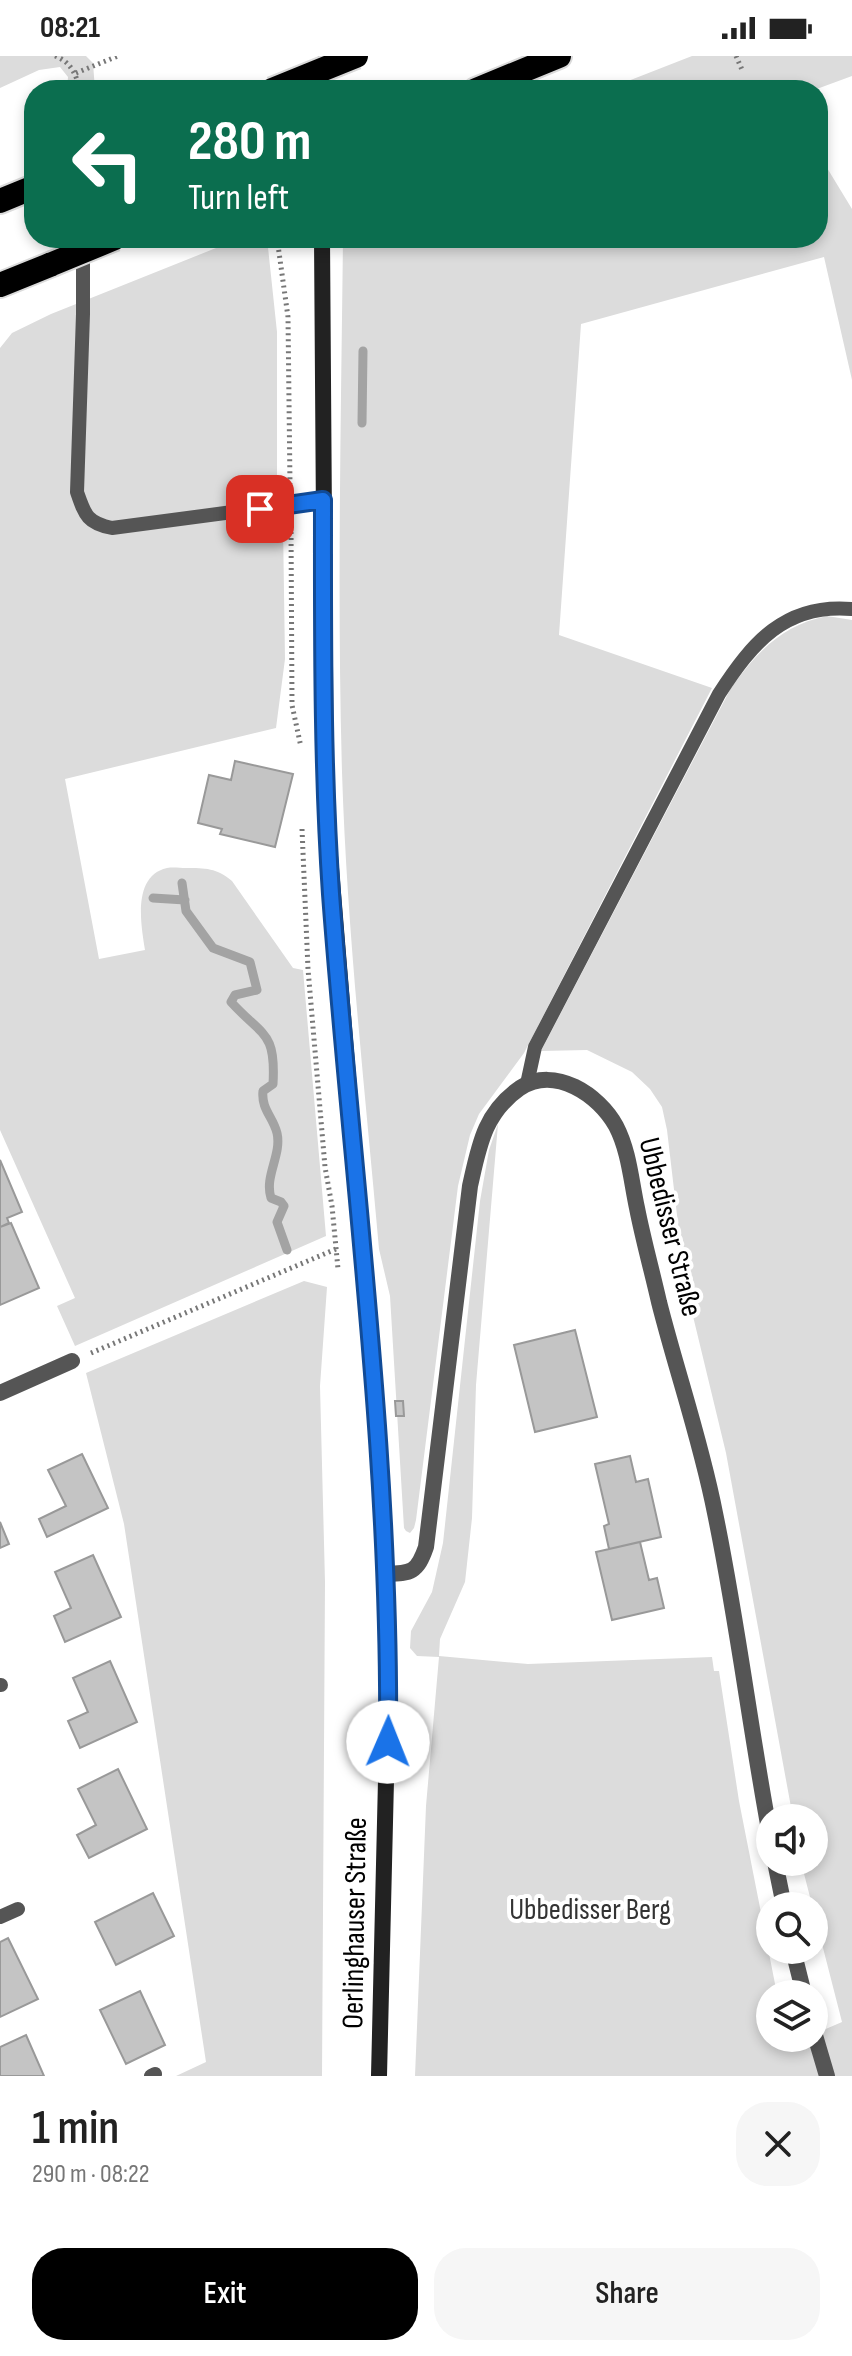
<!DOCTYPE html>
<meta charset="utf-8">
<style>
:root{--surface:#fff;--page:#f6f6f6;--text:#222;--muted:#767676;--accent:#000}
body{margin:0;font-family:"Sofia Sans Condensed",sans-serif;background:var(--page);color:var(--text);height:100vh;display:flex;flex-direction:column;font-size:30px;white-space:nowrap}
*{box-sizing:border-box;margin:0}
p{font-size:26px;color:var(--muted)}
.icon{flex:none;width:44px;height:44px;fill:none;stroke:currentColor;stroke-width:2;stroke-linecap:round;stroke-linejoin:round}
.map{position:relative;height:2020px;overflow:hidden}
.details{display:flex;flex-direction:column;background:var(--surface);flex:1}
.details>*{flex:none}
.guide{position:absolute;left:24px;top:24px;width:804px;height:168px;border-radius:32px;box-shadow:0 4px 12px #0003;background:#0b6e4f;color:#fff;overflow:hidden}
.tools{position:absolute;left:756px;top:1748px;display:grid;gap:16px}
.tools a{display:grid;place-items:center;width:72px;height:72px;border-radius:50%;background:var(--surface);box-shadow:0 4px 12px #0003;font-size:40px}
.pin{position:absolute;display:grid;place-items:center;width:68px;height:68px;color:#fff;margin:-34px;border-radius:16px;box-shadow:0 4px 12px #0006}
.me{position:absolute;width:88px;margin:-44px;rotate:1deg;stroke-linejoin:round;filter:drop-shadow(0 0 6px #0008)}
.turn{display:flex;align-items:center;gap:28px;height:168px;padding:0 32px;font-size:36px}
.turn .icon{width:104px;height:104px;stroke-width:2.5}
.turn b{display:block;font-size:56px;line-height:68px}
.round{display:grid;place-items:center;flex:none;width:84px;height:84px;border-radius:32px;background:var(--page)}
.summary{display:flex;align-items:center;justify-content:space-between;height:136px;padding:0 32px}
h1{font-size:48px;font-weight:600;line-height:60px}
.primary-button{display:flex;gap:16px;margin-top:auto;padding:16px 32px}
.primary-button a{flex:1;height:92px;border-radius:32px;background:var(--accent);color:#fff;font-size:32px;font-weight:600;line-height:92px;text-align:center}
.primary-button a+a{background:var(--page);color:var(--text)}
.status{display:flex;justify-content:space-between;align-items:center;height:56px;padding:0 40px;background:var(--surface);direction:ltr}
.status svg{height:22px;fill:currentColor}
.map>svg:first-child{display:block}
</style>
<div class="status"><b>08:21</b><svg viewBox="0 0 49 12"><path d="M0 12V9h3v3zM5 12V6h3v6zM10 12V3h3v9zM15 12V0h3v12zM26 1h20v11H26zM47 4h2v5h-2z"/></svg></div>
<div class="map">
<svg width="852" height="2020" viewBox="0 0 852 2020">
<rect width="100%" height="100%" fill="#fff"/>
<path fill="#dcdcdc" d="M0 0H86L93 7 95 34H67L68 21 60 11 39 14 0 32Z
M692 0H852V20L814 34H605Z
M818 97 852 153V324L824 201 581 268 559 579 712 632 524 997 479 1058 470 1079 458 1130 416 1464 414 1472 410 1477 406 1475 404 1472 390 1240 379 1193C365 1034 347 875 342 716 337 538 341 360 343 182H818Z
M241 182H267L277 276V428L283 470 285 603 276 672 65 723 99 903 145 894C141 869 132 820 167 812 173 811 180 812 186 812 205 812 217 812 232 825L293 912 303 914 326 1180 75 1290 57 1250 75 1242 0 1074V292L12 277 51 258Z
M827 560 852 564V2020H415L426 1750 439 1601 417 1600 410 1592 411 1575 432 1536 443 1487 480 1145 489 1094 498 1068 476 1329 472 1462 465 1526 440 1583 439 1600 528 1608 712 1601 714 1615H719L739 1745 777 1938H770V1982H792L794 1988 806 1982H814V1978L842 1966 801 1806H814V1762H793L726 1397 685 1227 667 1074 662 1051 650 1033 632 1016 587 994 541 995 731 632C757 596 782 569 827 560Z
M304 1225 327 1231 320 1330 325 1526 322 2020H176L206 2006 124 1468 86 1317Z"/>
<g fill="none" stroke-linecap="round" stroke-linejoin="round">
<path stroke="#a3a3a3" stroke-width="9" d="M362 367 363 295
M182 827 186 855 213 892 250 906 257 934 235 939 231 946C263 981 276 975 273 1028L263 1035C261 1053 273 1061 277 1077 282 1099 264 1120 271 1142L281 1146 284 1150 277 1166 287 1194
M153 842 185 844"/>
</g>
<path fill="#c4c4c4" stroke="#999" stroke-width="2" d="M235 705 293 718 275 791 220 778 222 773 198 767 209 719 231 724Z
M0 1104 22 1156 7 1162 9 1167 0 1171Z
M11 1167 39 1232 0 1249V1171Z
M575 1274 597 1361 535 1376 514 1289Z
M395 1345H403L404 1360H396Z
M82 1398 108 1452 47 1481 39 1463 66 1450 48 1414Z
M630 1400 636 1426 648 1423 661 1481 609 1493 604 1470 609 1468 595 1408Z
M0 1466 9 1488 0 1492Z
M640 1486 649 1524 657 1522 664 1552 612 1564 596 1496Z
M93 1499 121 1561 65 1586 54 1560 71 1552 55 1516Z
M110 1605 137 1666 80 1692 68 1665 88 1656 73 1622Z
M118 1713 147 1773 89 1802 77 1779 96 1769 78 1733Z
M153 1837 174 1880 116 1909 95 1866Z
M8 1882 38 1943 0 1961V1886Z
M140 1935 165 1989 126 2008 100 1954Z
M26 1979 44 2020H0V1991Z"/>
<g fill="none" stroke-linecap="round" stroke-linejoin="round">
<defs>
<path id="motorway" d="M476 34 559 0
M0 145 34 131
M0 229 52 208"/>
</defs>
<use href="#motorway" stroke="#dbdbdb" stroke-width="28"/>
<path stroke="#777" stroke-width="5" stroke-dasharray="2 4" stroke-linecap="butt" d="M55 0C71 6 76 18 80 34
M736 0 743 16
M76 17 118 0
M277 182 288 261 290 428
M291 470 292 649 301 691
M302 773 308 913 325 1111 332 1150 338 1213
M91 1297 336 1193"/>
<path stroke="#555" stroke-width="14" d="M83 182V258L77 436C85 459 87 467 112 472L323 444
M527 1028 535 991 719 638C752 587 785 547 852 553
M0 1629H1
M0 1861 18 1853
M151 2020 155 2018"/>
<path stroke="#555" stroke-width="16" d="M0 1337 72 1305
M386 1518C411 1517 417 1517 426 1491L470 1130C479 1090 484 1057 520 1032 555 1009 599 1039 616 1070 629 1095 631 1124 637 1152 643 1183 652 1215 659 1246 677 1317 701 1385 715 1457 737 1563 750 1672 770 1779
M775 1806 784 1850
M793 1894 804 1938
M814 1976 827 2020"/>
<path stroke="#222" stroke-width="16" d="M323 34 324 6
M322 182 326 751 382 1436 389 1597 379 2020"/>
<use href="#motorway" stroke="#000" stroke-width="24"/>
<defs>
<path id="motorway-bridge" d="M272 34 356 0
M52 208 115 182"/>
</defs>
<use href="#motorway-bridge" stroke="#dbdbdb" stroke-width="28" stroke-linecap="butt"/>
<use href="#motorway-bridge" stroke="#000" stroke-width="24"/>
</g>
<g fill="none" stroke-linecap="round" stroke-linejoin="round">
<defs>
<path id="route" d="M260 453 323 444C323 575 322 707 331 838 352 1120 391 1402 388 1686"/>
</defs>
<use href="#route" stroke="#114b97" stroke-width="20"/>
<use href="#route" stroke="#1a73e8" stroke-width="14"/>
</g>
<g text-anchor="middle" dominant-baseline="central" stroke-width="8" stroke-linejoin="round" paint-order="stroke">
<g font-size="30" fill="#000" stroke="#fff">
<text transform="translate(670 1171) rotate(76)">Ubbedisser Straße</text>
<text transform="translate(355 1867) rotate(-89)">Oerlinghauser Straße</text>
</g>
<g font-size="30" fill="#333" stroke="#fff">
<text x="590" y="1854">Ubbedisser Berg</text>
</g>
</g>
</svg>
<div class="tools">
<a><svg class="icon" aria-label="sound" viewBox="0 0 24 24"><path d="M4 9h4l5-4v14l-5-4H4zM17 9q2 3 0 6"/></svg></a>
<a><svg class="icon" aria-label="search" viewBox="0 0 24 24"><circle cx="10" cy="10" r="6"/><path d="M15 15l6 6"/></svg></a>
<a><svg class="icon" aria-label="layers" viewBox="0 0 24 24"><path d="M12 4l9 5-9 5-9-5zM3 14l9 5 9-5"/></svg></a>
</div>
<div class="pin" style="left:260px;top:453px;background:#d93025"><svg class="icon" aria-label="arrive" viewBox="0 0 24 24"><path d="M6 21V4h12l-3 4 3 4H6"/></svg></div>
<svg class="me" style="left:388px;top:1686px" viewBox="-20 -20 40 40"><circle r="19" fill="#fff"/><path d="M0-13L10 11 0 6-10 11z" fill="#1a73e8"/></svg>
<div class="guide">
<div class="turn"><svg class="icon" aria-label="left" viewBox="0 0 24 24"><path d="M17 20v-9H6M10 6l-5 5 5 5"/></svg><div><b>280 m</b>Turn left</div></div>
</div>
</div>
<section class="details">
<div class="summary"><div><h1>1 min</h1><p>290 m · 08:22</p></div><a class="round"><svg class="icon" aria-label="close" viewBox="0 0 24 24"><path d="M6 6l12 12M18 6L6 18"/></svg></a></div>
<div class="primary-button"><a>Exit</a><a>Share</a></div>
</section>
